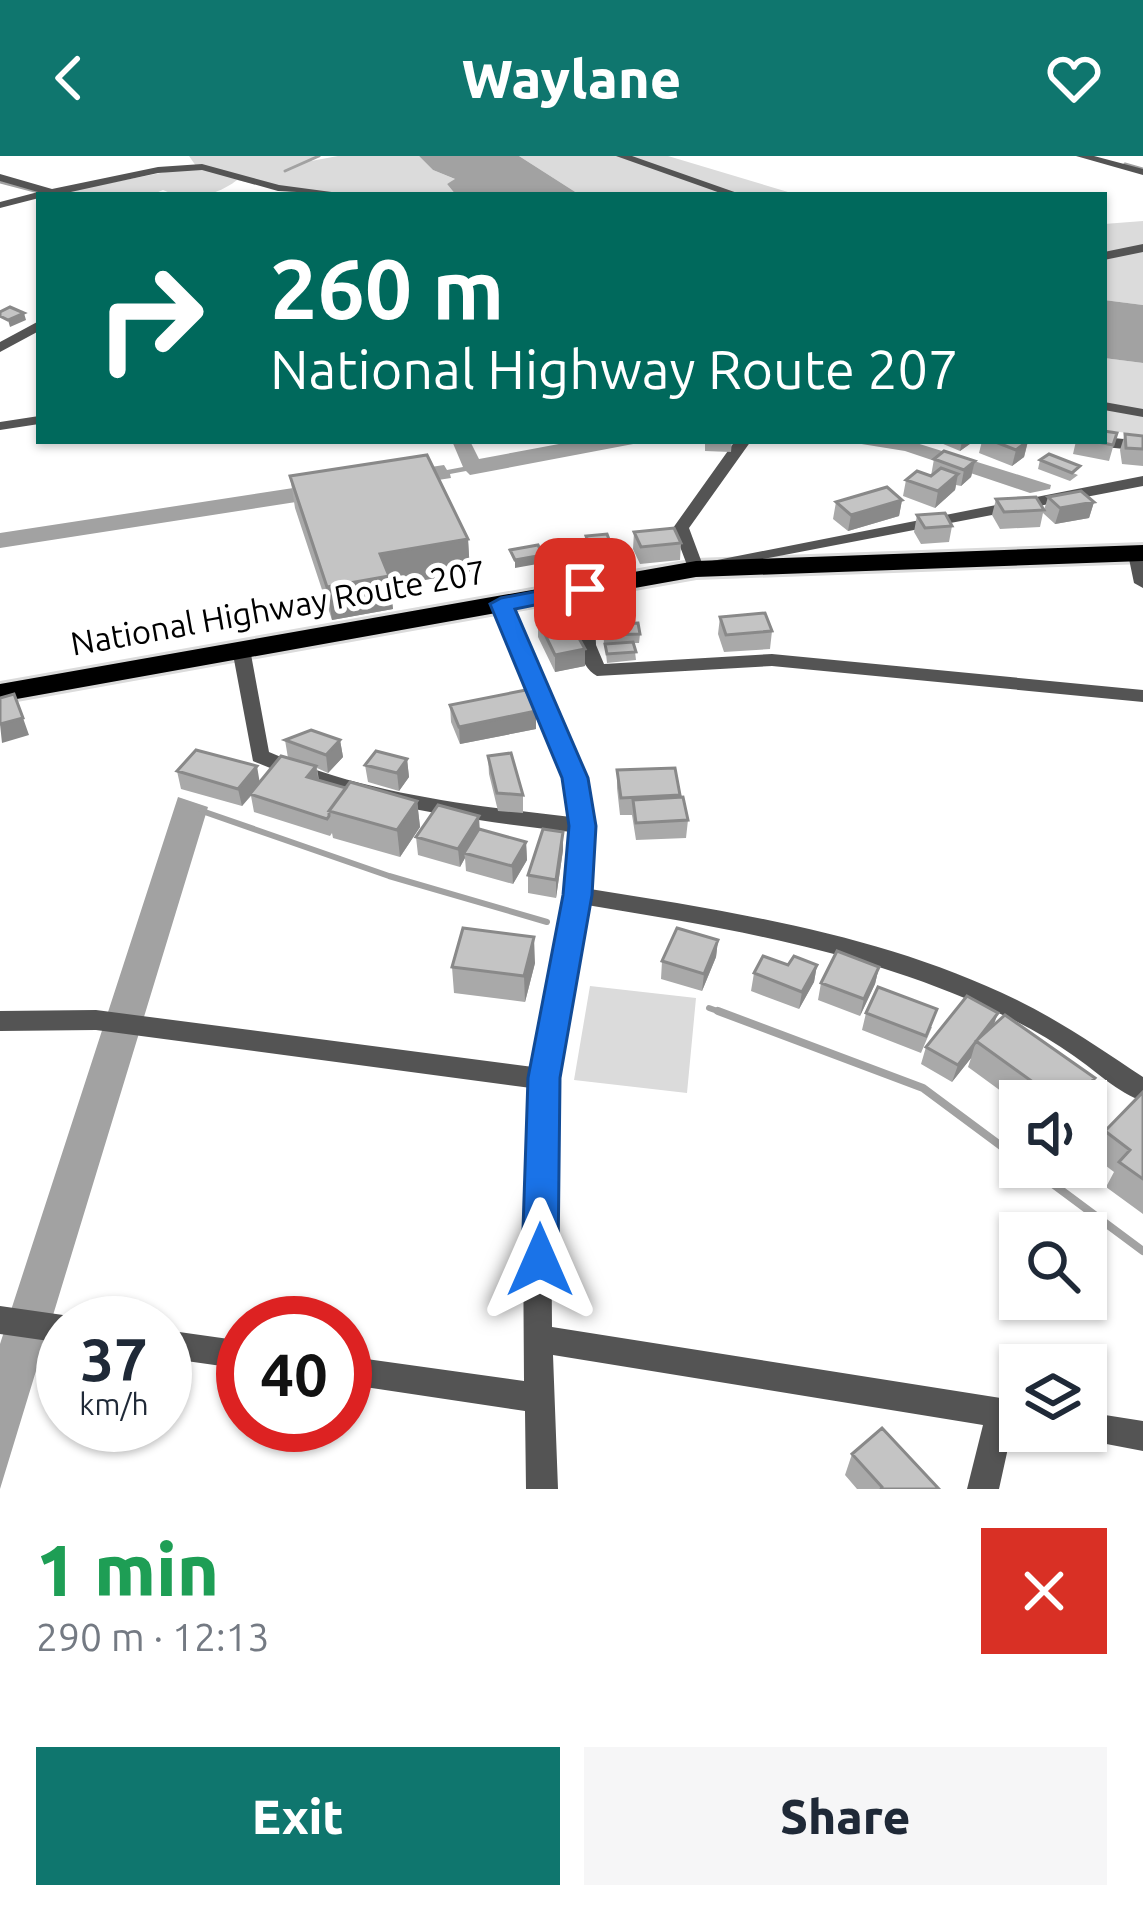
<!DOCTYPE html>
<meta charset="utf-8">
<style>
:root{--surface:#fff;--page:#f6f6f7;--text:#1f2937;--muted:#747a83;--accent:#0f766e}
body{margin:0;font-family:Ubuntu,sans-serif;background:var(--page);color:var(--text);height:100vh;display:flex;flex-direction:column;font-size:45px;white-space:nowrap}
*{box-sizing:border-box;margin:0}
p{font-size:39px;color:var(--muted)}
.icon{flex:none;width:66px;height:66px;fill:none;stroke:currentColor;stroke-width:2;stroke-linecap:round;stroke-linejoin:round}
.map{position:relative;height:1333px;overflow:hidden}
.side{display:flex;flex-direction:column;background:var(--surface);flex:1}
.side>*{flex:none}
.guide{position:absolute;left:36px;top:36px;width:1071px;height:252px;border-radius:0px;box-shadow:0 3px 9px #0004;background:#00695c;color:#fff;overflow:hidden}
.tools{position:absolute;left:999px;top:924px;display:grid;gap:24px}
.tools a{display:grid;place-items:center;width:108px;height:108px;border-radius:0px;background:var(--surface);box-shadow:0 3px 9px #0004;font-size:60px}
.speed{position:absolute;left:36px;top:1140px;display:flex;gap:24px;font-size:60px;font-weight:700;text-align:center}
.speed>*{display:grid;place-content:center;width:156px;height:156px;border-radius:50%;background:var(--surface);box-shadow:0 3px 9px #0004;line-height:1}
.speed small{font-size:30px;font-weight:400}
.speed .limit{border:18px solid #d22;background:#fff;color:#111}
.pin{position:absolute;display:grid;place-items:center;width:102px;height:102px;color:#fff;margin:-51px;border-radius:24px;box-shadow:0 6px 18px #0006}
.me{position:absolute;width:132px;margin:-66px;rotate:0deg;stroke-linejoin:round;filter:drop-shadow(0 0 9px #0008)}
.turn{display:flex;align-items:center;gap:42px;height:252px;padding:0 36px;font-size:54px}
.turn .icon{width:156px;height:156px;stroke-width:2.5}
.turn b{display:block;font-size:84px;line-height:102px}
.round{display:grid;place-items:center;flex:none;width:126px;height:126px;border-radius:0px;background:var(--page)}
.headline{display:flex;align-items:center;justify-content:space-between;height:204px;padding:0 36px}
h1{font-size:72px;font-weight:800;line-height:90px;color:#1e9e55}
.cta{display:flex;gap:24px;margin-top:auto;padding:24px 36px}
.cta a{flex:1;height:138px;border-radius:0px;background:var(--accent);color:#fff;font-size:48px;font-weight:800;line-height:138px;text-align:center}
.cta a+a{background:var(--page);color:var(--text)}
header{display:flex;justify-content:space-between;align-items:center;height:156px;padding:0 36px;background:var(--accent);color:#fff;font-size:54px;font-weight:800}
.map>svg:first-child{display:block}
</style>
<header><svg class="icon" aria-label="back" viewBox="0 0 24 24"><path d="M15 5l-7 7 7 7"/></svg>Waylane<svg class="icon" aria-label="heart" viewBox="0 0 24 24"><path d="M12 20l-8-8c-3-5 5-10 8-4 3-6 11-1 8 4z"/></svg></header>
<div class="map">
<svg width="1143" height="1333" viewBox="0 0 1143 1333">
<rect width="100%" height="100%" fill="#fff"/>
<path fill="#dbdbdb" d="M189 0H317L311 5 338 0H419L433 14 457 24 447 28 456 39H305L237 24C217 40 187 46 163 34L151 39 59 37 196 10Z
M519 0H668L798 39H580Z
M1143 65V149L1104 144V68Z
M1104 202 1143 207V279L1104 274Z
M590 830 696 842 687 937 574 924Z"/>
<path fill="#a2a2a2" d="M419 0H519L580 39H456L447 28 455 23 433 14Z
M1104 144 1143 149V207L1104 202Z
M452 285H470L479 303 575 285H649L470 319 466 315 450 318 451 322 0 392V377L444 309 447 314 463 311Z
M843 285H910L1051 329 1050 333 1030 337 905 295Z
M178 641 208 651 0 1333V1188Z"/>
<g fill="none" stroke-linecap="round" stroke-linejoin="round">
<path stroke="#a2a2a2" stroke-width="3" d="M1125 8 1143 13
M285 15 319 0
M0 26 50 39"/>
<path stroke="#a2a2a2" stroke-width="6" d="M202 655 389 720 547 766
M709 852 726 858"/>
<path stroke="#a2a2a2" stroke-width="8" d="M718 855 923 932 1020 1004
M1030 1011 1143 1095"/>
<defs>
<path id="highway" d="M1143 389V405L696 421 0 546V528L696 405Z"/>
</defs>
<use href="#highway" stroke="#dbdbdb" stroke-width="6"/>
<path fill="#545454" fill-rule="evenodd" d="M616 0H632L743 39H726Z
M1076 0H1094L1143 13V19Z
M202 8 279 29 354 39 278 35 202 14 158 17 57 39H39V42L0 52V46L38 36 0 25V18L52 33 158 11Z
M1143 88V96L1104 104V96Z
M39 165V175L0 196V186Z
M1104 246 1143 253V261L1104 254Z
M39 260V268L0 274V266Z
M1104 281 1143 285V295L1096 290 1088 285H1104Z
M735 285H751L689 372 702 407 1143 320V330L690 417 673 372Z
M1136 393 1143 396V432L1134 427 1128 398Z
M585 428 594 433 596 489 604 508 772 498 1143 534V546L772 510 597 520C571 505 577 460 576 433Z
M501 443 510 448 582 613 593 670 590 733C735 756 884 779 1017 844 1062 866 1102 894 1143 921V945C1118 937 1096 915 1074 900 1050 883 1022 867 994 855 865 795 727 772 587 749L556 922 551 1023 552 1171 1020 1245V1275L1012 1274 999 1333H967L983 1269 553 1199 558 1333H526L525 1255 345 1228V1200L524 1225 523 1075 531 932 96 874 0 875V855L96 854 533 911 568 734 571 676C462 663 355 649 253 605L232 493 241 487 250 493 269 596C366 638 467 649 571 661 563 585 521 518 492 448Z
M0 1150 63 1159 75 1167H63V1187L0 1178Z
M165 1174 243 1185V1213L165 1202Z
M1086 1256 1143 1265V1295L1075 1282 1072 1275H1086Z"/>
<use href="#highway" fill="#000" fill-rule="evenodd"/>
</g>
<path fill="#a9a9a9" d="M1117 277 1109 305 1073 298 1076 285H1104Z
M1125 278 1143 280V310L1122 308 1120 294Z
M705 285H732L731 296 705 295Z
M936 285H974L960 295Z
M982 285H1028L1024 301 1012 310 979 297Z
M934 303 975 305 971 321 961 330 956 329 955 334 935 352 903 340 906 324 931 320Z
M1040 304 1078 319 1070 325 1038 313Z
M290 320 468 383 470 416 390 430 393 453 332 464 295 352Z
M1048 341 1094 346 1089 362 1055 368 1043 357 1040 371 1000 373 992 359 996 343 1044 354Z
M902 344 899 360 848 375 833 363 836 346Z
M917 359 952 370 949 386 921 388 914 376Z
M634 376 681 387 680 404 640 408 633 393Z
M586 380 614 397V414L593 416 587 402V416L554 422 547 409V392L586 396Z
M601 431 631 455 630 467 640 478 639 487H634L636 504 607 507 605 488 611 487 604 488Z
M720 461 772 475 770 493 724 496 718 478Z
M538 464 585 510 555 516 538 481Z
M450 549 536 573 460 588 451 566Z
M285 584H340L343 601 328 617 317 612 319 624 346 632 417 645 420 671 400 701 333 682 332 677 330 680 254 656 251 640 242 650 181 633 177 615 260 626 288 602Z
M488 600 523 639V657L498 655 489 618Z
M407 603 409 621 399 635 368 626 365 609Z
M675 612 680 642 688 664 686 682 636 684 632 659H620L617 632V614Z
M480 673 526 686 527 704 513 728 466 715 465 702 460 711 418 699 416 681Z
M563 676V694L556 742 528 737V719Z
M718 784 716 801 702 835 661 823 662 805Z
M535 807 525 846 454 837 452 811Z
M788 809H817L814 826 799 853 751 835 754 817Z
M879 811 875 828 860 860 818 844 821 827Z
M866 857 932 871 921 897 862 874Z
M993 870 1095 922 1085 945H1020V949L968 911 971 902 952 926 921 908 926 891Z
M1143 936V1058L1106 1031 1114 1016 1093 1000 1105 975Z
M852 1298 939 1333H857L845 1319Z"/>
<path fill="#898989" d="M24 157 26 164 10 171 8 164Z
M962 285H974L960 295Z
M1028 285 1024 301 1012 310 1016 294Z
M975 305 971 321 961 330 964 314Z
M958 318 955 334 935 352 938 335Z
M902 344 899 360 848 375 851 359Z
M1094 346 1089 362 1055 368 1060 352Z
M468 383 470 416 390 430 393 453 332 464 327 431 380 398Z
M614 397V414L593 416V399Z
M543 399V407L515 412V404Z
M587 399V416L554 422V405Z
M585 493V510L555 516V499Z
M536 555V573L460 588 459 571Z
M23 562 29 579 2 587 0 568Z
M340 584 343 601 328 617 326 599Z
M407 603 409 621 399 635 397 617Z
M257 610 260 628 242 650 238 633Z
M316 610 319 627 307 621Z
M417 645 420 671 400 701 397 674Z
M479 660 480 678 464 697 465 702 460 711 458 693Z
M563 676V694L556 742V724Z
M526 686 527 704 513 728 512 710Z
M534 781 535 807 525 846 524 820Z
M718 784 716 801 702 835 704 818Z
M817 809 814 826 799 853 802 836Z
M879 811 875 828 860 860 864 843Z
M998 857 992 874 976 885 971 902 952 926 958 909Z
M1095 922 1085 945H1072Z"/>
<path fill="#c4c4c4" stroke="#898989" stroke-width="3" d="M10 151 24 157 8 164 0 160V156Z
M1104 275 1117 277 1113 289 1093 285H1104Z
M1125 278 1143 280V293L1126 292Z
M993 285H1028L1016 294Z
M944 295 975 305 964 314 934 303Z
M1049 298 1080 310 1072 317 1040 304Z
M427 299 468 383 380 398 389 420 327 431 290 320Z
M941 312 958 318 938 335 906 324 917 315 931 320Z
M887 331 902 344 851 359 836 346Z
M1081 335 1094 346 1060 352 1048 341Z
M1036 341 1044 354 1004 356 996 343Z
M945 357 952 370 925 372 917 359Z
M674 372 681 387 641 391 634 376Z
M607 378 614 397 593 399 586 380Z
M580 387 587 399 554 405 547 392Z
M538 389 543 399 515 404 510 394Z
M627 430 631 455 604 456 601 431Z
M765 457 772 475 726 479 720 461Z
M566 459 585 493 555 499 538 464Z
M638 467 640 478 604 479 602 468Z
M633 486 636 496 607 498 605 488Z
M526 534 536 555 459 571 450 549Z
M14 538 23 562 0 568V542Z
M311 574 340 584 326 599 285 584Z
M196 594 257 610 238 633 177 615Z
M376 595 407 603 397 617 365 609Z
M511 597 523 639 497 637 488 600Z
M281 600 316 610 307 621 346 632 329 655V660L327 663 250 638Z
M675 612 680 639 621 642 617 614Z
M350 626 417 645 397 674 329 655Z
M683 641 688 664 636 667 633 644Z
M438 649 479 660 458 693 416 681Z
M479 673 526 686 512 710 464 697Z
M543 673 563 676 556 724 528 719Z
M463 772 534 781 524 820 452 811Z
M677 772 718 784 704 818 662 805Z
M837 795 879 811 864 843 821 827Z
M763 800 788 809 794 800 817 809 802 836 754 817Z
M878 831 937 853 926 880 866 857Z
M967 840 998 857 958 909 926 891Z
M1005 859 1095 922 1072 945H1059L976 885Z
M1143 936V1023L1119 1006 1130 994 1105 975Z
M882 1272 939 1333H881L882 1331 852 1298Z"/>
<path fill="#1a73e8" stroke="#114b97" stroke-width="3" d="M585 426 597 433 593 437 515 453 588 622 596 670 592 739 560 922 558 1104 553 1116 540 1121 527 1116 522 1104 528 922 563 739 569 670 562 622 490 448 501 442Z"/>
<g text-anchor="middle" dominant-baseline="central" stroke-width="10" stroke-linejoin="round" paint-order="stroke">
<g font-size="33" fill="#000" stroke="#fff">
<text transform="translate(278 451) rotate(-10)">National Highway Route 207</text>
</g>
</g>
</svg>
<div class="tools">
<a><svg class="icon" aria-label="sound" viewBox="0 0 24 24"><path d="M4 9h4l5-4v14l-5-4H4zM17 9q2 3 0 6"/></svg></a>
<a><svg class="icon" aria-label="search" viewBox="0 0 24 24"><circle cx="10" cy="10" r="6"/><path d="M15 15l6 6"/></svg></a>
<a><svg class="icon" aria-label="layers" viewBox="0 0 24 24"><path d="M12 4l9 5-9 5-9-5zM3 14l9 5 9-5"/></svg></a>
</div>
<div class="speed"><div>37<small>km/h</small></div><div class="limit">40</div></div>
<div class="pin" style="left:585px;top:433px;background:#d93025"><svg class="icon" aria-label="arrive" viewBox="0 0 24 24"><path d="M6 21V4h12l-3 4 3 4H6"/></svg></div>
<svg class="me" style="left:540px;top:1104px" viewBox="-20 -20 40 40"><path d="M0-17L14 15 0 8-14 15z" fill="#1a73e8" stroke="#fff" stroke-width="4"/></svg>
<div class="guide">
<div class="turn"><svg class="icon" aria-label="right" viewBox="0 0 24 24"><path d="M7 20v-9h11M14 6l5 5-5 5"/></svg><div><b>260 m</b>National Highway Route 207</div></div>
</div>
</div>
<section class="side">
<div class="headline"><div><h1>1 min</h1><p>290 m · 12:13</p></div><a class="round" style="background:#d93025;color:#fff"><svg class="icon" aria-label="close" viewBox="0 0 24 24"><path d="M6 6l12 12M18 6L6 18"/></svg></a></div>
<div class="cta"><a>Exit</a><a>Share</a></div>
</section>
